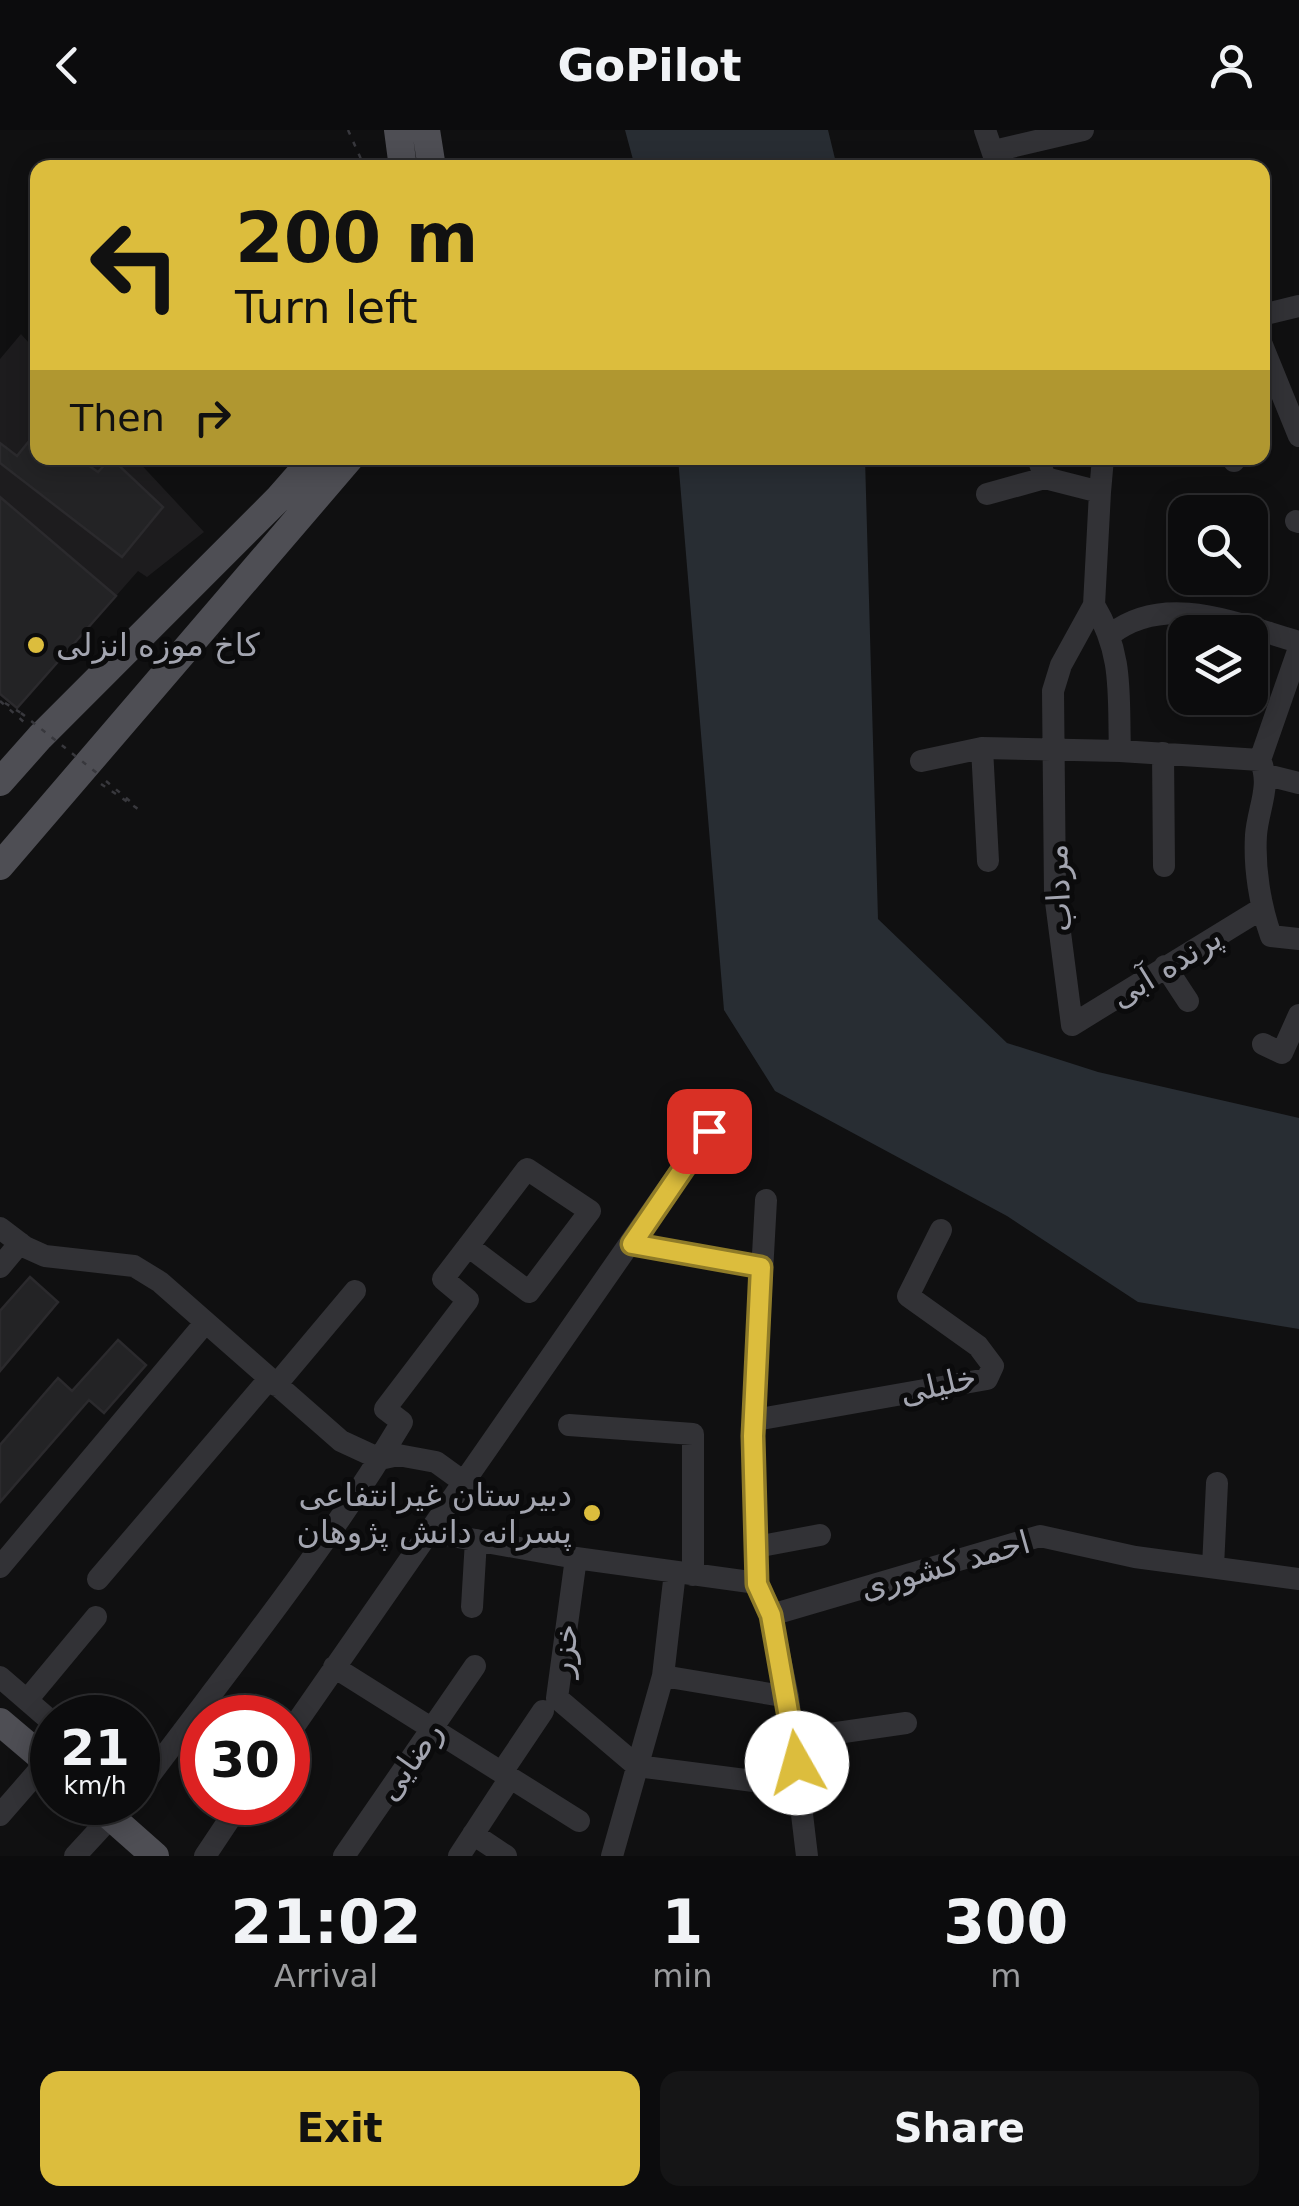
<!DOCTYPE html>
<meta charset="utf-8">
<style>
:root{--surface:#0c0c0d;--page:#151516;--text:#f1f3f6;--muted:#9a9b9d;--line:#2c2c2e;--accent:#dcbd3d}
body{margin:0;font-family:"DejaVu Sans","Noto Naskh Arabic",sans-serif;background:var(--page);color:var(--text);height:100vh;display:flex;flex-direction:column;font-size:38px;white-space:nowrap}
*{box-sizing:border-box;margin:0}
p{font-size:32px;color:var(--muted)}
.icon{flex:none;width:55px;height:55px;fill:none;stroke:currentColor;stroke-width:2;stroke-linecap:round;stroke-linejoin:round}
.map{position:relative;height:1726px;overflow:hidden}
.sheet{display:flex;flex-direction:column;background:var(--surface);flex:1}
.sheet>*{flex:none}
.top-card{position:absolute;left:30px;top:30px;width:1240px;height:305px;border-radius:20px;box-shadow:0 5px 25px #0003,0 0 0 2px var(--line);background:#dcbd3d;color:#111;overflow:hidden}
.controls{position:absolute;left:1168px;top:365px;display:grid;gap:20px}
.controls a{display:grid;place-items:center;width:100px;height:100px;border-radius:20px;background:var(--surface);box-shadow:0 5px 25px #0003,0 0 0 2px var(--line);font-size:50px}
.speed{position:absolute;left:30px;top:1565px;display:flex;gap:20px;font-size:50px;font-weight:700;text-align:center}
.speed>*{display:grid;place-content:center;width:130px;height:130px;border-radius:50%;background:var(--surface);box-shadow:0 5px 25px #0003,0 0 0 2px var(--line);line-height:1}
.speed small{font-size:25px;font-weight:400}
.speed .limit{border:15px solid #d22;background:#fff;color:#111}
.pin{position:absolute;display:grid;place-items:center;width:85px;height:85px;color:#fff;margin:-42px;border-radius:20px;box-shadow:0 5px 15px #0006}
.me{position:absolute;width:110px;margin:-55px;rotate:353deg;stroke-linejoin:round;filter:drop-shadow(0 0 8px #0008)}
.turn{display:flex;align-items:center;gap:35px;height:210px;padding:0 40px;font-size:45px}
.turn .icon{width:130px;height:130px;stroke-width:2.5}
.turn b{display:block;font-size:70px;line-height:85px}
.then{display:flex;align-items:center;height:95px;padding:0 40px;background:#0003;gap:20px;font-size:38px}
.eta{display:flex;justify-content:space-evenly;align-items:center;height:170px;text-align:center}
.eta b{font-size:60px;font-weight:700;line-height:70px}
.cta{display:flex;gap:20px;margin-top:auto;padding:20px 40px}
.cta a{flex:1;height:115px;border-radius:20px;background:var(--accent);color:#111;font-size:40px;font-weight:700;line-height:115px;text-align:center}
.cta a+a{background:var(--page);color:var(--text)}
header{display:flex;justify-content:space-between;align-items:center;height:130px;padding:0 40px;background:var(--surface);font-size:45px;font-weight:700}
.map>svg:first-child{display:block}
</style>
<header><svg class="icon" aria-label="back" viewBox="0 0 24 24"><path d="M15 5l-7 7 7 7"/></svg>GoPilot<svg class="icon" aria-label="person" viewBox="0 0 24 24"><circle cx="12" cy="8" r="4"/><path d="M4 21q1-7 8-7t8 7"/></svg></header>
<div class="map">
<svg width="1299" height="1726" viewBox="0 0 1299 1726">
<rect width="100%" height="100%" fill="#101011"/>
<path fill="#1d1c1e" d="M21 204 37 222 38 328H135L204 402 147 447 138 441 116 466 0 367V229Z"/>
<path fill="#282d33" d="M625 0H828L837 37H635Z
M678 328H865L878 789 1007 913 1098 942 1299 988V1199L1138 1172 1007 1086 775 961 724 880Z"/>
<path fill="#232325" stroke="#2b2a2d" stroke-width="2.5" d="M38 300V328H78L98 342 111 328 163 377 122 427 0 333V313L17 326Z
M0 367 116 466 17 578 0 564Z
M30 1147 58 1172 0 1241V1181Z
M118 1210 146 1235 104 1283 89 1270 0 1372V1315L58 1248 72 1261Z"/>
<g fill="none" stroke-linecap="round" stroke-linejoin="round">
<path stroke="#38383d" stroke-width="2.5" stroke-dasharray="5 8" stroke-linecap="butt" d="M348 0 365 38
M0 571 25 593
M5 573 21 583
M106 651 131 672
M101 654 141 681"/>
<path stroke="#323236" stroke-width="22" d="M985 0 998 38
M994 21 1083 0
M1262 185 1299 176
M1262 215 1299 306
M1038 328 1045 348 1100 362 1094 475 1061 535 1053 561 1055 764 1072 895 1261 779
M1234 328V331
M1100 362 1103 328
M987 364 1045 348
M1296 391 1299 392
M1094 475C1124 525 1118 565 1120 621L1260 630
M1111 504C1167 461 1239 495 1299 512
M1299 518 1260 630C1272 655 1258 678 1256 705 1254 738 1260 775 1271 806L1299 809
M982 618 988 731
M1163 623 1164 736
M921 631 982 618 1120 621
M1267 645 1299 653
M1165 836 1188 871
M1263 914 1282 923 1299 885
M766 1070 753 1306 757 1453 771 1485 788 1567 807 1726
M0 1098 25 1117 45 1126 134 1136 160 1152 341 1311 380 1329 398 1325 436 1332 465 1353
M633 1114 761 1137
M0 1137 20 1113
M276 1255 355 1161
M755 1290 987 1249 993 1236 978 1216 908 1166 941 1100
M569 1295 693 1304V1445
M430 1402 576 1428 757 1453
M756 1417 820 1405
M576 1428 557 1568 637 1636 799 1657
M0 1437 205 1193
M1213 1437 1217 1353
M98 1449 269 1249
M472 1477 476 1410
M771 1485 1040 1406 1135 1427 1299 1449
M334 1537 579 1691
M663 1546 788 1567
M0 1547 52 1592
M27 1570 96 1487
M288 1605 728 972
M795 1609 906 1593
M502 1642 543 1581
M138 1661C228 1540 325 1421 402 1292L385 1279 468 1170 443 1149 527 1039 590 1081 529 1162 468 1116
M0 1685 47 1631
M473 1704 506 1726
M75 1726 110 1688
M205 1726 241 1672
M344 1726 475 1536
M459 1726 510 1648
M612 1726 663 1546 675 1442"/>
<path stroke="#4e4e54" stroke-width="28" d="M398 0 403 38
M426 0 432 38
M0 652 40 607 278 369 314 328
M0 736 350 328
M0 1592 52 1636
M94 1672 155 1726"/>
<path stroke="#38383d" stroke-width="2.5" stroke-dasharray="5 8" stroke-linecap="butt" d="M21 583 102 647"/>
</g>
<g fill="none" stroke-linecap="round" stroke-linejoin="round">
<defs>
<path id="route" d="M709 1001 632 1114 761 1137 753 1306 757 1454 771 1485 797 1633"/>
</defs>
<use href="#route" stroke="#8f7b28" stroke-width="25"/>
<use href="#route" stroke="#dcbd3d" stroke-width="18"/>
</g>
<g fill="#dcbd3d" stroke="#0b0b0c" stroke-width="4">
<circle cx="36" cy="515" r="10"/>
<circle cx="592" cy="1383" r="10"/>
</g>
<g text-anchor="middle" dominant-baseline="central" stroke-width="10" stroke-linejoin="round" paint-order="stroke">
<g font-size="32" fill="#a3a5b0" stroke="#0b0b0c" text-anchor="start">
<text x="56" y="515">کاخ موزه انزلی</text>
<text x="572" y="1365" text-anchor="end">دبیرستان غیرانتفاعی<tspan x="572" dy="37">پسرانه دانش پژوهان</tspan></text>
</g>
<g font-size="32" fill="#a3a5b0" stroke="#0b0b0c">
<text transform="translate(1058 758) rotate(-93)">مرداب</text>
<text transform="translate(1166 837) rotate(-32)">پرنده آبی</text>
<text transform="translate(938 1255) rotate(-13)">خلیلی</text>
<text transform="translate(945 1435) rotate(-16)">احمد کشوری</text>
<text transform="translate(564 1520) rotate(-82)">خزر</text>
<text transform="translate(410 1631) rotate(-55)">رضایی</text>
</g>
</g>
</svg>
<div class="controls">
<a><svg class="icon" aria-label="search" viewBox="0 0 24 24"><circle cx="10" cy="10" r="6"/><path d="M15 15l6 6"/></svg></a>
<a><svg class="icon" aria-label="layers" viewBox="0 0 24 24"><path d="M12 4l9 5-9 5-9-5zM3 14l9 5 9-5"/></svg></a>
</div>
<div class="speed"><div>21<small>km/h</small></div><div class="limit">30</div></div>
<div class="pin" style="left:709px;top:1001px;background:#d93025"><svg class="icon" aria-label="arrive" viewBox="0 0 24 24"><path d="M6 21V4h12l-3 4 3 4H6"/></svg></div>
<svg class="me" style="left:797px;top:1633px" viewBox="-20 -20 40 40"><circle r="19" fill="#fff"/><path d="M0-13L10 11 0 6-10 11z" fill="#dcbd3d"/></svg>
<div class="top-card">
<div class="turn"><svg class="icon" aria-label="left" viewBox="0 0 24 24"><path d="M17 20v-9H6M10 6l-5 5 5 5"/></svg><div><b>200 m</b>Turn left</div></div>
<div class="then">Then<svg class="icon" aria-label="right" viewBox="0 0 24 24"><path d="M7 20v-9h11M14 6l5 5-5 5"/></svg></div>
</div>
</div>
<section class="sheet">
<div class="eta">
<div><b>21:02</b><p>Arrival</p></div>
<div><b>1</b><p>min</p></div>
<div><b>300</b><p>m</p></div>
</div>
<div class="cta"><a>Exit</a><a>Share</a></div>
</section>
